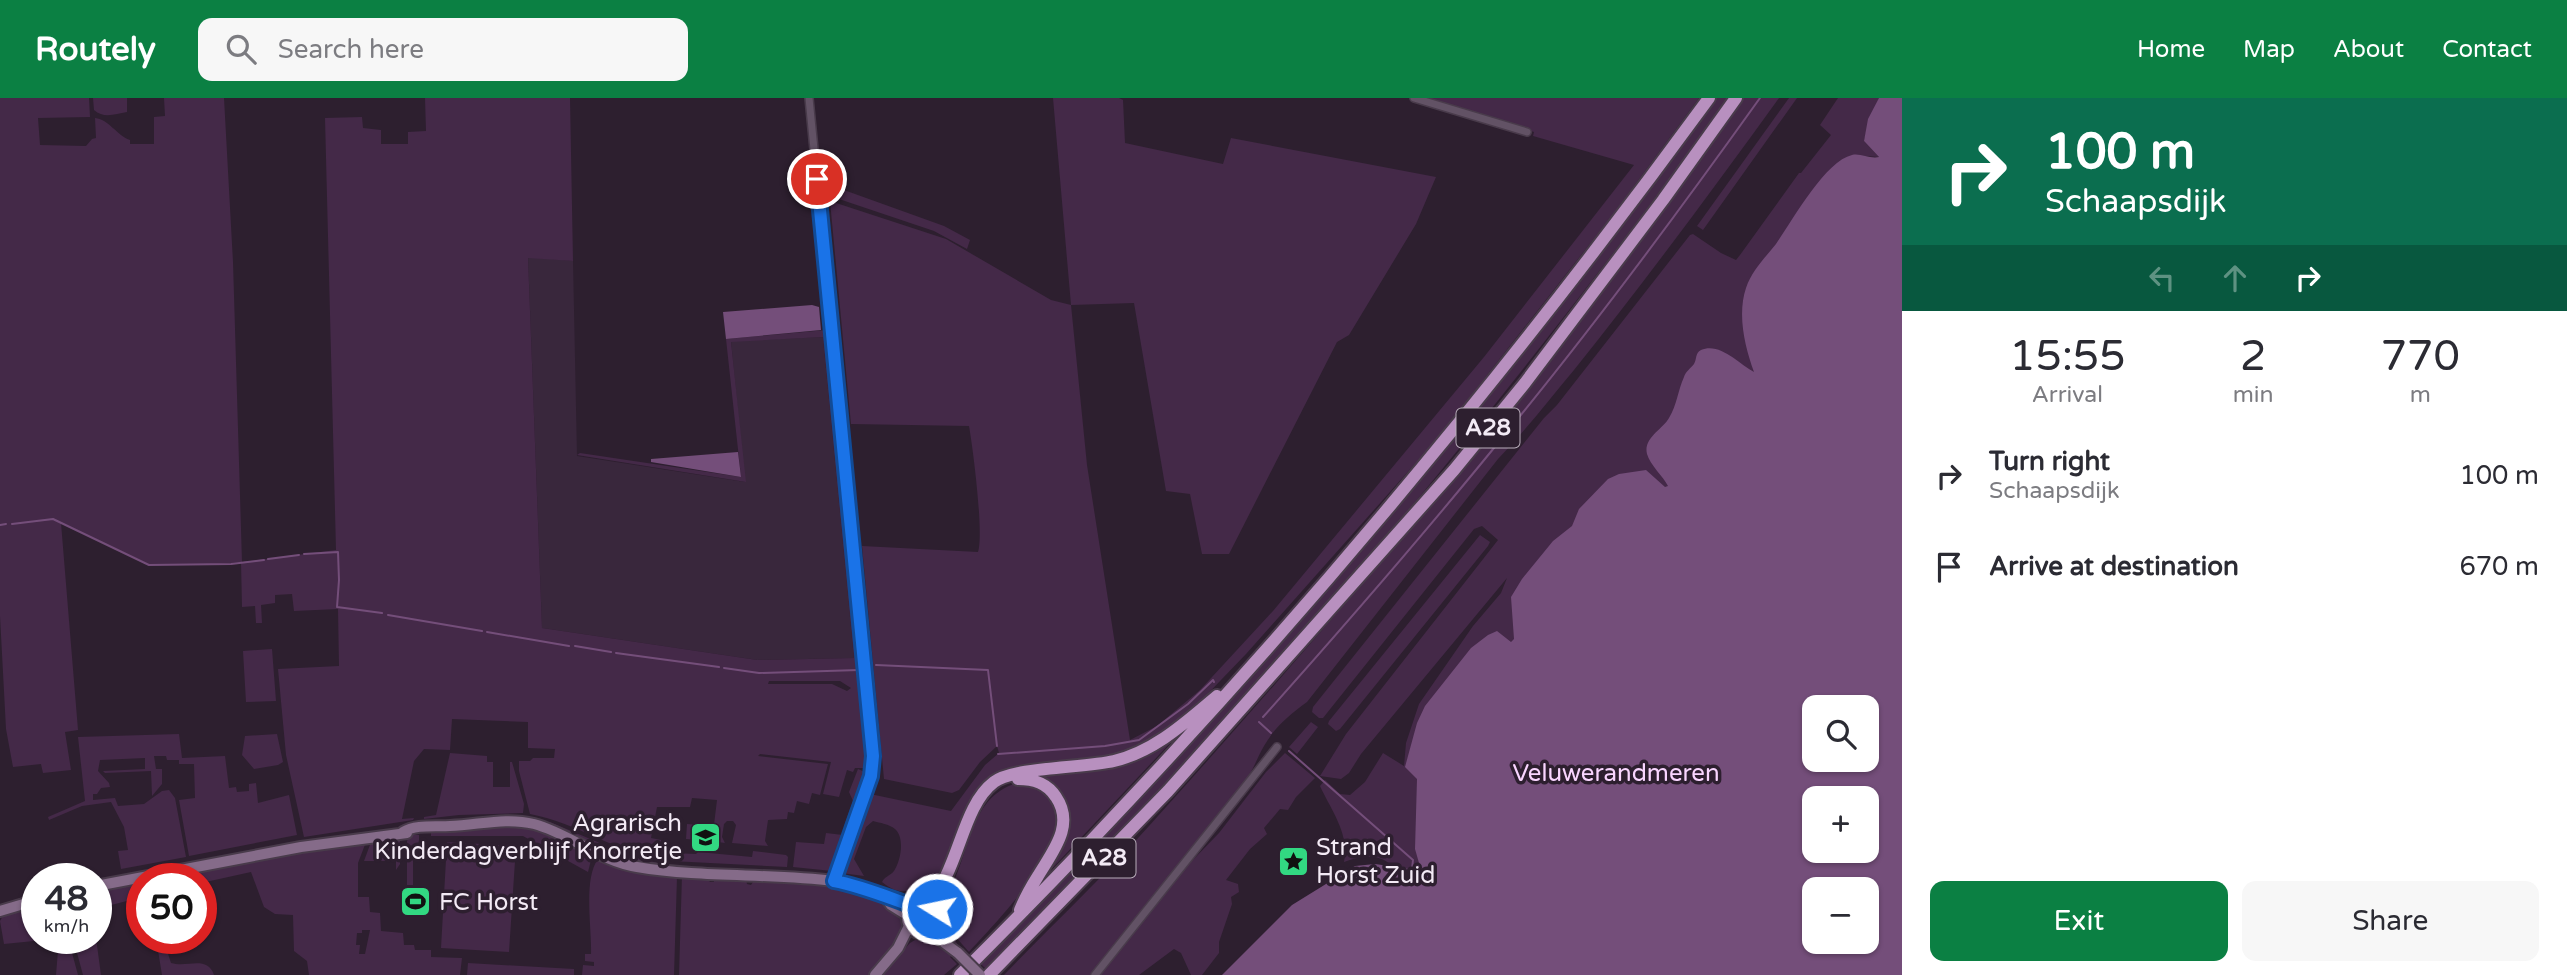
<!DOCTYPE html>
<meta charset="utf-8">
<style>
:root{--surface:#fff;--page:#f7f7f7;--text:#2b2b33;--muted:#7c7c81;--accent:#0b8043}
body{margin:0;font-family:"Varela Round",sans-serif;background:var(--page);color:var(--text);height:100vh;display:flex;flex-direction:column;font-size:26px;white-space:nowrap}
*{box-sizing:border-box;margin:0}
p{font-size:23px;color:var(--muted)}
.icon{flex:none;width:38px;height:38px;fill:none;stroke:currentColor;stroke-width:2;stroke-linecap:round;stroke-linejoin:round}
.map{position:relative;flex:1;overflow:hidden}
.drawer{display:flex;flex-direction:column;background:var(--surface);width:665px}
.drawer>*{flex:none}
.top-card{background:#0b6e4f;color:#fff;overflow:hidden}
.buttons{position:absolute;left:1802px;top:597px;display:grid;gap:14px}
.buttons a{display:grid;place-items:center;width:77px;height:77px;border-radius:14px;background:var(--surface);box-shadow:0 2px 5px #0004;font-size:35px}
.speed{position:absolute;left:21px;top:765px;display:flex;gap:14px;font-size:35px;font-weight:700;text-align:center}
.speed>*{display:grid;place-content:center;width:91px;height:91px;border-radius:50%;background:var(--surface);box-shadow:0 2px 5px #0004;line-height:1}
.speed small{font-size:18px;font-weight:400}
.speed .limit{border:10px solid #d22;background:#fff;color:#111}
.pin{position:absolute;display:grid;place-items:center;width:60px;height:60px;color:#fff;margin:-30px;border:4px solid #fff;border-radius:50%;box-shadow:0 2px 7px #0007}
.me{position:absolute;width:77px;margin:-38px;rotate:280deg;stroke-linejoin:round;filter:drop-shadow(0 0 5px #0008)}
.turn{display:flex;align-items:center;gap:24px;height:147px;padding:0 28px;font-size:32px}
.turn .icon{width:91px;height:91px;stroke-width:2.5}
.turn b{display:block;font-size:49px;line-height:60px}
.lanes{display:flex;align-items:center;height:66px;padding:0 28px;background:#0003;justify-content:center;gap:35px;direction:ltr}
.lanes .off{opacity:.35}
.eta{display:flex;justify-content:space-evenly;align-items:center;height:119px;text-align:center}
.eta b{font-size:42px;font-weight:600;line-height:49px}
.button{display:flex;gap:14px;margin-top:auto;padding:14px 28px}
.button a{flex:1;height:80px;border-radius:14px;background:var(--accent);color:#fff;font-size:28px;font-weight:600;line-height:80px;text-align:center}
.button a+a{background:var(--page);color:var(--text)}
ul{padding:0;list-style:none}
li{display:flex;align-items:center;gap:21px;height:91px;padding:0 28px}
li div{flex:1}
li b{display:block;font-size:26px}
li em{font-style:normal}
header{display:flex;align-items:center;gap:42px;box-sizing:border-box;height:98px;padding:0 35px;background:var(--accent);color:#fff}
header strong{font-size:33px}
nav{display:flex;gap:38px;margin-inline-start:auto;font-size:24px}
.search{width:490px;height:63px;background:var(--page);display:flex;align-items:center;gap:18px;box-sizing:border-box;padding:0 24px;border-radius:14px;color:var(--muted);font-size:26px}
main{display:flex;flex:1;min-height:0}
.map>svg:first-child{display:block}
</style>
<header>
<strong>Routely</strong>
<div class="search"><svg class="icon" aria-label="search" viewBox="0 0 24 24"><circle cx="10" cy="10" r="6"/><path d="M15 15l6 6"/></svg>Search here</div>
<nav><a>Home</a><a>Map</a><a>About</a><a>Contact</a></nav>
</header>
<main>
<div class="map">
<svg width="1902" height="877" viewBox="0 0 1902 877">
<rect width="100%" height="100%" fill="#2d1f2f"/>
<path fill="#39273c" d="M528 159 573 163 577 358 745 384 731 243 823 239 854 560 757 562 542 530Z"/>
<path fill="#442948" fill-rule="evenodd" d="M0 0H89L90 19 38 20 40 47 86 48 92 41 96 40 95 20C110 22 116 37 130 42V46H154V19L165 18 164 0H224L233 164 242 464 336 452 325 20 362 19 363 30 381 32V46H408V34L426 33 425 0H570L573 163 528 160 542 530 757 562 854 560 823 239 731 244 746 384 577 357 580 355 741 379 726 241 827 232 861 569 869 670H855L853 674 847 672 839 699 823 696 831 664 760 656 758 658 828 666 820 697 812 695 809 706 797 703 794 715 788 714 787 721 768 722 765 743 768 748 732 745 736 727 733 723H727L724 726 722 739 725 745 712 743 717 702 692 700 690 709H657L651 740 661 742 666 753 665 763C617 755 578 725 530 716L519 673V663H530L533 660H554L555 651 528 650V624L452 621 450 652 424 651 414 663 402 721 414 720 413 722 304 739 286 657 278 571 339 568 338 511 294 513 292 496 275 497V505L261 507 262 525H256L255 508 242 509 241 464 210 467H151L61 425 78 632 65 634 71 672 43 675 41 666 13 669 6 631 0 518ZM769 583H840L851 590 847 593 832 586H768Z
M93 0H127V14C115 16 104 21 94 12Z
M1053 0H1119L1123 2 1125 45 1223 66 1231 40 1436 79 1416 126 1349 237 1337 244 1229 456H1202L1190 396 1166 393 1134 205 1071 207 1087 367 1130 642 1157 628 1200 592 1273 513 1484 259 1634 67 1533 38 1534 34 1424 0H1699L1614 115 1437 341 1246 556 1196 608 1183 620 1145 646 1114 658 1005 673 993 677 986 685 937 789 928 786C909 794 899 798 882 784 885 778 890 778 894 773 901 762 905 740 895 731 889 726 880 725 873 723L866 729 854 761 864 778 841 775 870 696 951 713 985 667 999 655 997 648 980 664 959 692 952 695 884 681 862 448 978 454C984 436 973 350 969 328L851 326 830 103 946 141 1051 202 1071 207Z
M1713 0H1729C1576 209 1415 413 1241 605 1159 697 1073 784 987 872L980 865 1232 597Z
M1744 0H1779C1712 93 1645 183 1574 272 1549 302 1525 333 1498 361L1307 604C1290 616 1274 630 1264 648 1257 660 1254 671 1245 683L1091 877H1004C1052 827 1103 779 1149 728 1359 495 1561 256 1744 0Z
M1789 0H1797L1703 132 1697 128Z
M1838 0H1902V877H1227L1377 768 1391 767C1379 755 1359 758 1344 764 1350 736 1331 712 1320 688L1325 682 1340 696 1350 697 1365 684 1383 655 1404 668 1406 645 1419 606 1473 528 1501 495 1507 480 1361 656 1349 675 1341 681 1320 678 1346 636 1498 442 1482 428 1474 431 1323 620H1319L1312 614 1313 609 1544 320 1557 307 1690 137 1693 136 1721 155 1736 162 1740 157 1799 75H1801L1831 37 1820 27ZM1870 19 1887 77 1863 58 1879 59 1864 43ZM1815 609H1867V662H1815ZM1815 700H1867V752H1815ZM1815 791H1867V844H1815Z
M830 87 944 128 970 142 967 151 934 133 830 98Z
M1480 437 1490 444 1488 448 1340 631 1336 633 1328 626 1329 623Z
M272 551 276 603 246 604 243 553Z
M1190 624 1029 795 1065 713 1026 677 1105 668Z
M1311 624 1318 629 1297 656 1289 649Z
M179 636 182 660 225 658 229 690 236 689 237 694 249 693V686L256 685 258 705 289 697 297 737 189 758 179 702 195 700 194 666H179V662H167L166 658H154L156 671H162V686L152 698 151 673 105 675 103 673 145 671V660L100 662 98 673 109 685 110 689 101 690 97 696H93V702L115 700 118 708 144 706 162 693 169 692 175 700 186 759 121 771 118 753 128 752 124 729 111 704 82 708 49 722 48 719 85 703 78 639Z
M277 636 283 664 278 667 254 671 242 657 245 638Z
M450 655 487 658V664H493V689H510V664H512L524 706 523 715 459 717 424 721V719L436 717Z
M1285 655 1315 680 1296 699 1288 712 1280 711 1264 730 1267 736 1250 751 1226 782 1238 786 1239 794 1231 799 1232 806 1219 844V855L1202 877H1191L1181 855 1174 851 1139 877H1100L1188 767 1219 735 1266 674Z
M858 671 867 675 848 728H844L853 703 849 694Z
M1017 685C1023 687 1032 687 1038 690 1043 692 1047 696 1050 701 1080 741 995 825 969 854L954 837 955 806 947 796C971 758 967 700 1017 685Z
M550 724 633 759 662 766 661 768 620 762 550 728Z
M687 726 701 727 699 742 686 741Z
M493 727C537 729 553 736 592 758L588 774 523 738H431V735L439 733Z
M845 732H847L832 773 793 769 796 744 824 746 826 735 843 737Z
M410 737H419V745L413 746V787H407V743Z
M400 741V766L396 772V763H364L371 744Z
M366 744 358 765V799H369L370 814 380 815 381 833 403 835 404 847H414L415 852H431V859L462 860 460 877H309L307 863 294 853 293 817 275 816 264 809 251 774 201 785V780H153L227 766ZM362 832H370L365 856H359L360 847H356L357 835H362Z
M447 744 516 748 509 854 441 850Z
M753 753 786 757 788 759 787 769 671 763 672 755 696 756 698 754 752 759Z
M598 761 677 779 674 877H582L583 867 594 868V864L585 863V856H591C592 831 583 781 598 761Z
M682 777 706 779 710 784H714V781L746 782 747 786 751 787 755 781C777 782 799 782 821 785 838 788 906 806 904 828 902 845 881 864 870 877H679Z
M142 782V799L96 811V791Z
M945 799 951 806 950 834 961 852C947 836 934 820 945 799Z
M37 806V840L54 841 4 846 0 823 4 816Z
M920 839 931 840 953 856 950 859 957 866 944 877H881L910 845Z
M59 840H68L78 877H56Z
M73 840H96L101 877H83Z
M156 840H163L171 865C188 870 207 857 214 877H162Z
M468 865 574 871V877H467Z"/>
<path fill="#744e7a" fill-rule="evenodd" d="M1879 0H1902V877H1222L1292 807 1355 768 1375 766 1417 772 1419 765 1415 751 1417 681 1405 669 1417 625 1425 608 1471 550 1488 537 1497 533 1511 544 1514 541 1511 499 1522 481 1553 443 1572 428 1579 411 1608 381 1619 376 1646 372 1665 389 1668 388C1663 378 1650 367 1647 356 1643 340 1663 331 1669 320 1677 307 1678 292 1684 279 1685 274 1691 270 1694 266 1697 261 1695 255 1701 252 1720 244 1739 266 1754 274 1745 249 1737 217 1746 190 1752 172 1765 160 1776 146 1792 123 1825 63 1852 57 1860 55 1870 61 1879 59L1864 43 1868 21ZM1815 609H1867V662H1815ZM1815 700H1867V752H1815ZM1815 791H1867V844H1815Z
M812 207 819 209 821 232 726 241 723 214Z
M738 354 741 379 651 364V361Z"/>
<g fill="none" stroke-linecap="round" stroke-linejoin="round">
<path stroke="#744e7a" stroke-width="2" d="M12 426 53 421 149 467 231 466 264 462
M0 427 6 426
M304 456 338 454 339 482 337 509 382 515
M268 461 299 457
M388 517 482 533
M487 534 569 548
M575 548 611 554
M616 555 719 569
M876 567 988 572 997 648
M724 570 759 575 859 572
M1263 619C1348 524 1431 428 1511 329 1598 223 1680 112 1760 0
M1259 624 1271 635
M1289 653 1413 762 1412 771
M998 656 1105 648 1139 642 1188 606 1213 582 1214 584"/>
<defs>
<path id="street" d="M809 0 873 658 871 678 834 783
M1414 0 1527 34
M1095 877 1277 649"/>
<path id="secondary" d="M403 734C416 726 435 729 450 728 479 727 506 719 534 726 571 736 599 763 637 769 702 780 769 775 834 783L853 787 913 808
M96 788 301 749 407 735
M886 800 891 807 907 817
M907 820a16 16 0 1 1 32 0a16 16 0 1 1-32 0Z
M0 813 37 802
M931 835 958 855
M875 877 898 850 909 828"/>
<path id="highway" d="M1018 681C1034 681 1047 685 1056 699 1075 727 1053 753 1038 778 1031 789 1025 800 1020 812
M928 805C960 772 961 709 994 684 1014 669 1085 670 1114 663 1155 653 1186 624 1217 598
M960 877C1233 605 1482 311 1709 0
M989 877 1168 693 1454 372 1525 285 1663 102 1736 0"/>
</defs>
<use href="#street" stroke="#493b4b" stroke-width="10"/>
<use href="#secondary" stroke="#493b4b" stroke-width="14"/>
<use href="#highway" stroke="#493b4b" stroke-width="16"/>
<use href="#street" stroke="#625265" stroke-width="7"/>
<use href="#secondary" stroke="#856b89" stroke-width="10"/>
<use href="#highway" stroke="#b890bf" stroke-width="12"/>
<defs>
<path id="secondary-bridge" d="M958 855 980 877"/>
</defs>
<use href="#secondary-bridge" stroke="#493b4b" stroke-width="14" stroke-linecap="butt"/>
<use href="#secondary-bridge" stroke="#856b89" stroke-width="10"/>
</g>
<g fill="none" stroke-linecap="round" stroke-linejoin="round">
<defs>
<path id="route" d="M817 81 873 658 871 678 834 783C861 788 887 799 913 808 922 802 929 803 937 811"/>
</defs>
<use href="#route" stroke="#114b97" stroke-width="18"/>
<use href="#route" stroke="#1a73e8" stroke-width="12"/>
</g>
<defs>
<symbol id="school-square" viewBox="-11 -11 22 22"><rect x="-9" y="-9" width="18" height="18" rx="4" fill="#32d882" stroke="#2d1f2f"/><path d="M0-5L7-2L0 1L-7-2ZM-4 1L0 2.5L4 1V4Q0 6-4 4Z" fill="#111"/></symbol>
<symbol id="sight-square" viewBox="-11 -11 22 22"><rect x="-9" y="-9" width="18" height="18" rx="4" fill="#32d882" stroke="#2d1f2f"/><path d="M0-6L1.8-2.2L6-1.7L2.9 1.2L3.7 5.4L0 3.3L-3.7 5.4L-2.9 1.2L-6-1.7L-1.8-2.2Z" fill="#111"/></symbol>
<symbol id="stadium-square" viewBox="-11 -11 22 22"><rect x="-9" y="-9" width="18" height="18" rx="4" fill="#32d882" stroke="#2d1f2f"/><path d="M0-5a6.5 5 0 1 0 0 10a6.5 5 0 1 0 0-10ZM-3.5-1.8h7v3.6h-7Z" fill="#111"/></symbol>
</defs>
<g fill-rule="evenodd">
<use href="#school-square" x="688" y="722" width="35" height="35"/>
<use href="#sight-square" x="1276" y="746" width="35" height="35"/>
<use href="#stadium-square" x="398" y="786" width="35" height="35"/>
</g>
<g text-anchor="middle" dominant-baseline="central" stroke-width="7" stroke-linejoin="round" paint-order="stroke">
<g fill="#2d1f2f" stroke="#b8adba" stroke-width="2">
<rect x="1456.5" y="310.5" width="63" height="39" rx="5"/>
<rect x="1072.5" y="740.5" width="63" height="39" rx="5"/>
</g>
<g font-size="23" font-weight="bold" fill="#f3eaf5">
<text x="1488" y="330">A28</text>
<text x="1104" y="760">A28</text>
</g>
<g font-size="24" fill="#f9d5ff" stroke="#2d1f2f">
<text x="1616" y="675">Veluwerandmeren</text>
</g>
<g font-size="24" fill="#f3eaf5" stroke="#2d1f2f" text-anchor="start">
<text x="682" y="725" text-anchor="end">Agrarisch<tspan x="682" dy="28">Kinderdagverblijf Knorretje</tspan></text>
<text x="1316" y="749">Strand<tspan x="1316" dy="28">Horst Zuid</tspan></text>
<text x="439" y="804">FC Horst</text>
</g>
</g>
</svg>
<div class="buttons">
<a><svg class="icon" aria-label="search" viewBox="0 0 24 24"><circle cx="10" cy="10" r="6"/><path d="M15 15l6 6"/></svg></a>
<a>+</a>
<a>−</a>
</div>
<div class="speed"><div>48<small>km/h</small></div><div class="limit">50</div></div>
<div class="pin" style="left:817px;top:81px;background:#d93025"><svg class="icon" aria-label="arrive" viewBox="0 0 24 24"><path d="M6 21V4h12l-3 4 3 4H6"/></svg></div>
<svg class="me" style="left:937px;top:811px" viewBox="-20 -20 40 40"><circle r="17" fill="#1a73e8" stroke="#fff" stroke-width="3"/><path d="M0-11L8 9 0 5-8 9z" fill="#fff"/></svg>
</div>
<section class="drawer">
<div class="top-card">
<div class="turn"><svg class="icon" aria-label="right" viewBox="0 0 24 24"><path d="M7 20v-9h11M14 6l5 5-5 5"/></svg><div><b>100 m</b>Schaapsdijk</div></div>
<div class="lanes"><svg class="icon off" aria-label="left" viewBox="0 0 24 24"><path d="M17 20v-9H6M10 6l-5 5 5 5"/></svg><svg class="icon off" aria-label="ahead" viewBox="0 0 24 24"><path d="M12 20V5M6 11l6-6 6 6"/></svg><svg class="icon" aria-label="right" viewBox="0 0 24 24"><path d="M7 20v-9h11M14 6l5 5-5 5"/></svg></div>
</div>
<div class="eta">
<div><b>15:55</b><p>Arrival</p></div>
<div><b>2</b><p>min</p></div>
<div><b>770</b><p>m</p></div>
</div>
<ul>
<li><svg class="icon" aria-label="right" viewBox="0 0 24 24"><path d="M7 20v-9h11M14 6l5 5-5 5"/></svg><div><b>Turn right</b><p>Schaapsdijk</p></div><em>100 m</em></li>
<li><svg class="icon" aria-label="arrive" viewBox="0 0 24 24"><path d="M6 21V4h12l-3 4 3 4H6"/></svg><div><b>Arrive at destination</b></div><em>670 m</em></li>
</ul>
<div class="button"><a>Exit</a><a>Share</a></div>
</section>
</main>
